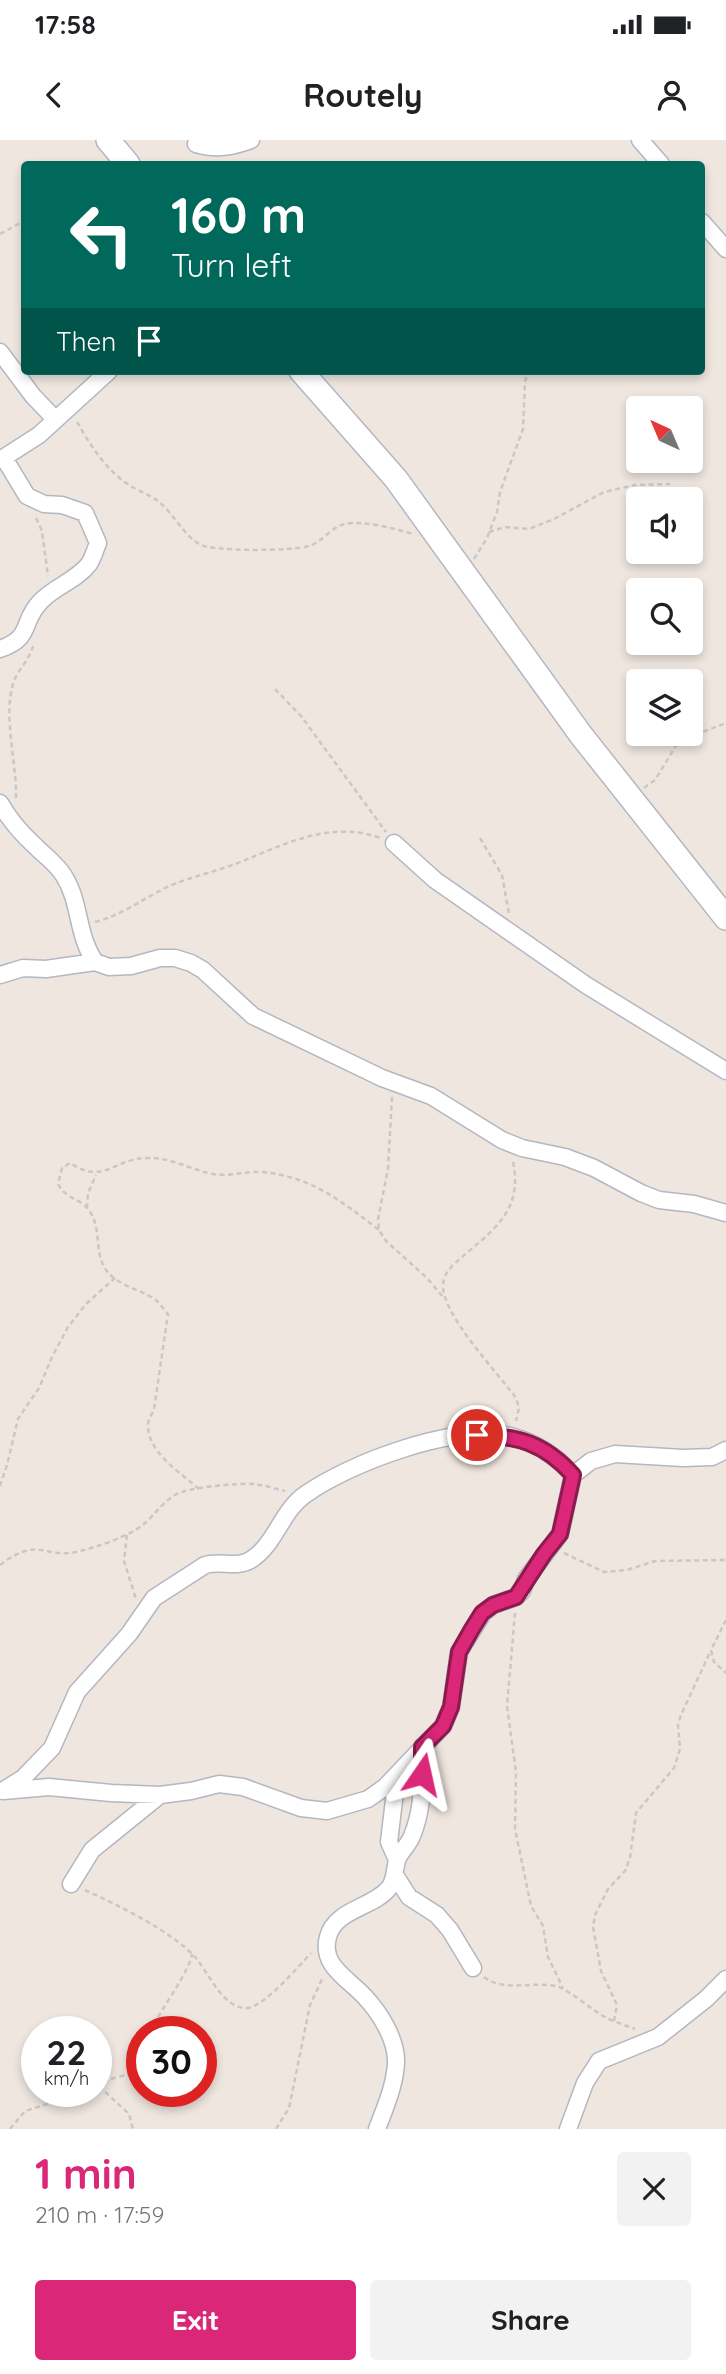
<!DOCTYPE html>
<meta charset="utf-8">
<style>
:root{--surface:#fff;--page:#f2f2f2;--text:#202124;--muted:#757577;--accent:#db2777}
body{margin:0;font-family:Quicksand,sans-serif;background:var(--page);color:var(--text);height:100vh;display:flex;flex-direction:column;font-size:26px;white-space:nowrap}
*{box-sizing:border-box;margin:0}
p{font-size:23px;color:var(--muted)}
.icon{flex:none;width:38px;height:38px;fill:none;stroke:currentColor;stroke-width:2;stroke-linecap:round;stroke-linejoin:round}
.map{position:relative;height:1989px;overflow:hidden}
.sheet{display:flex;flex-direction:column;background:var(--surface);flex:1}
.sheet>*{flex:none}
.hud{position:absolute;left:21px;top:21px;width:684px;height:214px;border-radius:7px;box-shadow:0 4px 10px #0003;background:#00695c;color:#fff;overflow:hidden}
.needle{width:46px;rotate:316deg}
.controls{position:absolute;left:626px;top:256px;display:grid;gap:14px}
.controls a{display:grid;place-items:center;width:77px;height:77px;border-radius:7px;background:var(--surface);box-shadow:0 4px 10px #0003;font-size:35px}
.speed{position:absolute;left:21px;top:1876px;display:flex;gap:14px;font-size:35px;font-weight:700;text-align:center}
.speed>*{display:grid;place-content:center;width:91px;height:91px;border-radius:50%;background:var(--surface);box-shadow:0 4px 10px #0003;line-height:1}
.speed small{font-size:18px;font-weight:400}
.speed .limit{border:10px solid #d22;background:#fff;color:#111}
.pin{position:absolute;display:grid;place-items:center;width:60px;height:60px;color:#fff;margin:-30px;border:4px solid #fff;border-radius:50%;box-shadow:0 2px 7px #0007}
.me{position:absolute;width:77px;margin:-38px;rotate:11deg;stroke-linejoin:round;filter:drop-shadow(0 0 5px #0008)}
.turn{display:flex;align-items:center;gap:24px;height:147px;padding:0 35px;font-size:32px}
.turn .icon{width:91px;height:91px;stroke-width:2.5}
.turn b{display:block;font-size:49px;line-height:60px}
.then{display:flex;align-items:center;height:66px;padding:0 35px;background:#0003;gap:14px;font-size:26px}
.round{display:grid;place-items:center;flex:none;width:74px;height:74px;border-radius:7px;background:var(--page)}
.overview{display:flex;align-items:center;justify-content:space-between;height:119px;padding:0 35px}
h1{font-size:42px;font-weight:800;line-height:52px;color:var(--accent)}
.primary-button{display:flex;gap:14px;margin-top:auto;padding:14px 35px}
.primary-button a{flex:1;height:80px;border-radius:7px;background:var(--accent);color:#fff;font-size:28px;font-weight:800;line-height:80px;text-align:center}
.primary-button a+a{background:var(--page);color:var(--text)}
.status{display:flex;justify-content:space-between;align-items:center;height:49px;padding:0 35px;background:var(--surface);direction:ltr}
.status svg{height:19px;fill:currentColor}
header{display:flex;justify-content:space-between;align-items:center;height:91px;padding:0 35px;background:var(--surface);font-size:32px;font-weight:800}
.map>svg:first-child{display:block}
</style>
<div class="status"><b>17:58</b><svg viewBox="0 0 49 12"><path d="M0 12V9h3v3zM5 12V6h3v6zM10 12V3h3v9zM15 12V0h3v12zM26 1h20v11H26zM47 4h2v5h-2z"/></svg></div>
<header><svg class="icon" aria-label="back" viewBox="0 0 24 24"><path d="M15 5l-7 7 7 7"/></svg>Routely<svg class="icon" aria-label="person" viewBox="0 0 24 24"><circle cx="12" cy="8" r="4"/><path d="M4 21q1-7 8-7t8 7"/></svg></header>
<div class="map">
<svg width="726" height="1989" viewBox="0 0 726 1989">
<rect width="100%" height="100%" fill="#efe6df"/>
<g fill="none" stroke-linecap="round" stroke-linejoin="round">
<defs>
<path id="street" d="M640 0 661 24
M196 4C217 10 232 7 251 0
M702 82 726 109
M0 212 33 256 55 279
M0 320 39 295 109 231
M0 509C34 497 20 482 41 461 54 447 77 440 89 424 93 418 95 410 98 403L85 373 62 365 44 364 27 356 4 318
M0 663C9 679 21 693 34 705 45 716 57 724 64 736 81 763 76 793 95 822L109 827 131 826 160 818H175L191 823 203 830 253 876 382 938 431 956 502 1000 522 1008 565 1017 594 1028 641 1053 659 1060 694 1064 726 1073
M394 703 435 740 586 845 726 931
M0 835 23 828 46 829 95 822
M397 1635 389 1702 397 1720
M4 1650 23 1638 52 1608 77 1552 129 1494 154 1458 205 1425C220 1420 238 1429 252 1419 276 1403 282 1370 306 1354 352 1322 454 1284 510 1296 535 1302 556 1316 573 1335
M3 1651 49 1647 111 1653 160 1655 191 1651 219 1644 243 1647 301 1668 327 1671 368 1659 385 1647 443 1586 451 1567 459 1512 483 1473 493 1465 516 1457 522 1451 526 1439 560 1394 573 1335 591 1321 615 1314 683 1318 712 1317 726 1310
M395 1735 409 1757 437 1775 450 1790 473 1828
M71 1744 92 1710 160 1655
M377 1989C385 1968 395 1945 396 1923 397 1900 380 1873 365 1857 349 1839 320 1826 328 1797 335 1769 373 1768 389 1748 396 1740 394 1727 398 1718 402 1710 409 1704 412 1696 425 1664 421 1640 422 1607
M568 1989 585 1943 599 1921 658 1897 706 1859 726 1839"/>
<path id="secondary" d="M108 0 128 24
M301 231 396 339 581 595 726 778"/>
</defs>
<use href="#street" stroke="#b3b7c1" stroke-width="19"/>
<use href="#secondary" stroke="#b3b7c1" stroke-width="26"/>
<path stroke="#c8c8c8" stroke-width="2.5" stroke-dasharray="5 3.5" stroke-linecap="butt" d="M0 94 24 81
M77 282C90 305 108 333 131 346 140 352 151 355 159 362 173 373 182 393 199 404 211 412 293 411 309 406 323 402 332 386 345 384 363 380 396 389 413 394
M36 378 42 391 48 436
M489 392 505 387 529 389 554 379 604 352 635 345 670 344
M474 419 487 398 497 372 500 352 523 289 525 242 528 231
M275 549 301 576 386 692
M644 648 655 640 677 604 689 597 726 583
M16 658C17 623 3 578 13 544 17 530 29 521 33 506
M480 698 502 735 509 774
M95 782C122 775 143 759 167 747 190 737 214 732 238 723 285 704 330 680 381 698
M392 957 388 1029 378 1079 379 1090 386 1101 427 1138 443 1157
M513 1022C524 1075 488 1093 453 1125 448 1131 444 1135 443 1144 441 1174 498 1233 516 1258L519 1268 516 1281
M87 1068 88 1053 96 1035
M0 1346 7 1325 18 1279 39 1248 52 1217 68 1187 86 1164 115 1138
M199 1349C181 1333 147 1312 148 1285 148 1280 152 1274 154 1269L168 1174C164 1170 161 1165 157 1161 142 1149 118 1147 106 1130 93 1112 103 1085 87 1068 77 1057 67 1060 58 1044L62 1028 70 1023C105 1046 114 1017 150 1018 173 1018 191 1030 213 1034 228 1037 245 1031 261 1032 311 1036 341 1061 379 1090
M127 1395 124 1421 136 1459
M564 1413 604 1432 627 1430 655 1421 726 1420
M0 1425C41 1394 43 1421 80 1411 97 1407 126 1397 140 1387 153 1378 161 1363 175 1355 188 1347 238 1343 254 1344 265 1345 275 1349 285 1351
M515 1473 507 1566 516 1632 515 1689 531 1766 543 1786 548 1817 563 1848
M726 1480 711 1510 714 1522 726 1533
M85 1750C119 1766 170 1790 195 1817 209 1833 223 1869 247 1868 264 1867 299 1826 311 1813
M484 1837C504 1853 536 1840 559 1847 570 1851 592 1870 605 1877 614 1882 625 1885 635 1889
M614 1881 617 1865 601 1831 593 1787 595 1775 608 1749 625 1731 630 1718 636 1673 674 1628 680 1609 678 1585 681 1575 711 1510
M150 1892C159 1872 190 1831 192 1814
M99 1946 129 1974 133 1989
M96 1947 111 1939 129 1934 142 1908
M10 1989 25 1971 89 1951
M276 1989 289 1968 310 1865 323 1837"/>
<use href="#street" stroke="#fff" stroke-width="16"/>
<use href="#secondary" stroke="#fff" stroke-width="23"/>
</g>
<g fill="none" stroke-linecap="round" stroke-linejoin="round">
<defs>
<path id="route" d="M422 1634V1607L443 1586 451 1567 459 1512 472 1489 482 1473 493 1465 516 1457 544 1414 560 1394 573 1335C544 1303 518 1296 477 1295"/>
</defs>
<use href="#route" stroke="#8e194d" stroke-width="18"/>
<use href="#route" stroke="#db2777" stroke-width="12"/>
</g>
</svg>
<div class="controls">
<a><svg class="needle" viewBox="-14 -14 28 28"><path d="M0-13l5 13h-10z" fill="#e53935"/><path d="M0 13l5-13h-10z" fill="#757577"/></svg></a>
<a><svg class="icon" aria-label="sound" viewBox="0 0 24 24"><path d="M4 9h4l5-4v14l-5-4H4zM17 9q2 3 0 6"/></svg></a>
<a><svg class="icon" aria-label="search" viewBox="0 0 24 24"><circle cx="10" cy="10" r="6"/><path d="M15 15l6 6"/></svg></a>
<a><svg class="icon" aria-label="layers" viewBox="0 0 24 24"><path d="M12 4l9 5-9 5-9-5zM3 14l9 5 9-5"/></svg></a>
</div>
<div class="speed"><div>22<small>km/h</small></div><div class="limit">30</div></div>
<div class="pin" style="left:477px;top:1295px;background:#d93025"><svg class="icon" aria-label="arrive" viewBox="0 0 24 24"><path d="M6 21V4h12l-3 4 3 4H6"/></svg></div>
<svg class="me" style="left:422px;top:1634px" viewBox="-20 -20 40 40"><path d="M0-17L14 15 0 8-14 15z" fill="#db2777" stroke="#fff" stroke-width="4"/></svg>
<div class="hud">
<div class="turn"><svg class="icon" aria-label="left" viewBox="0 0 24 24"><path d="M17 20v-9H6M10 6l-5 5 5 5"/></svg><div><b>160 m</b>Turn left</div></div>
<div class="then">Then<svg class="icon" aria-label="arrive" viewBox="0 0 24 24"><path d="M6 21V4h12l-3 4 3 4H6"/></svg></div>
</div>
</div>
<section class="sheet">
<div class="overview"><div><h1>1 min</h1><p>210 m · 17:59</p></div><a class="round"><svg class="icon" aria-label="close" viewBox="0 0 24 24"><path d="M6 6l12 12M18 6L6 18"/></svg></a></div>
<div class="primary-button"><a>Exit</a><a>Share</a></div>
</section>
